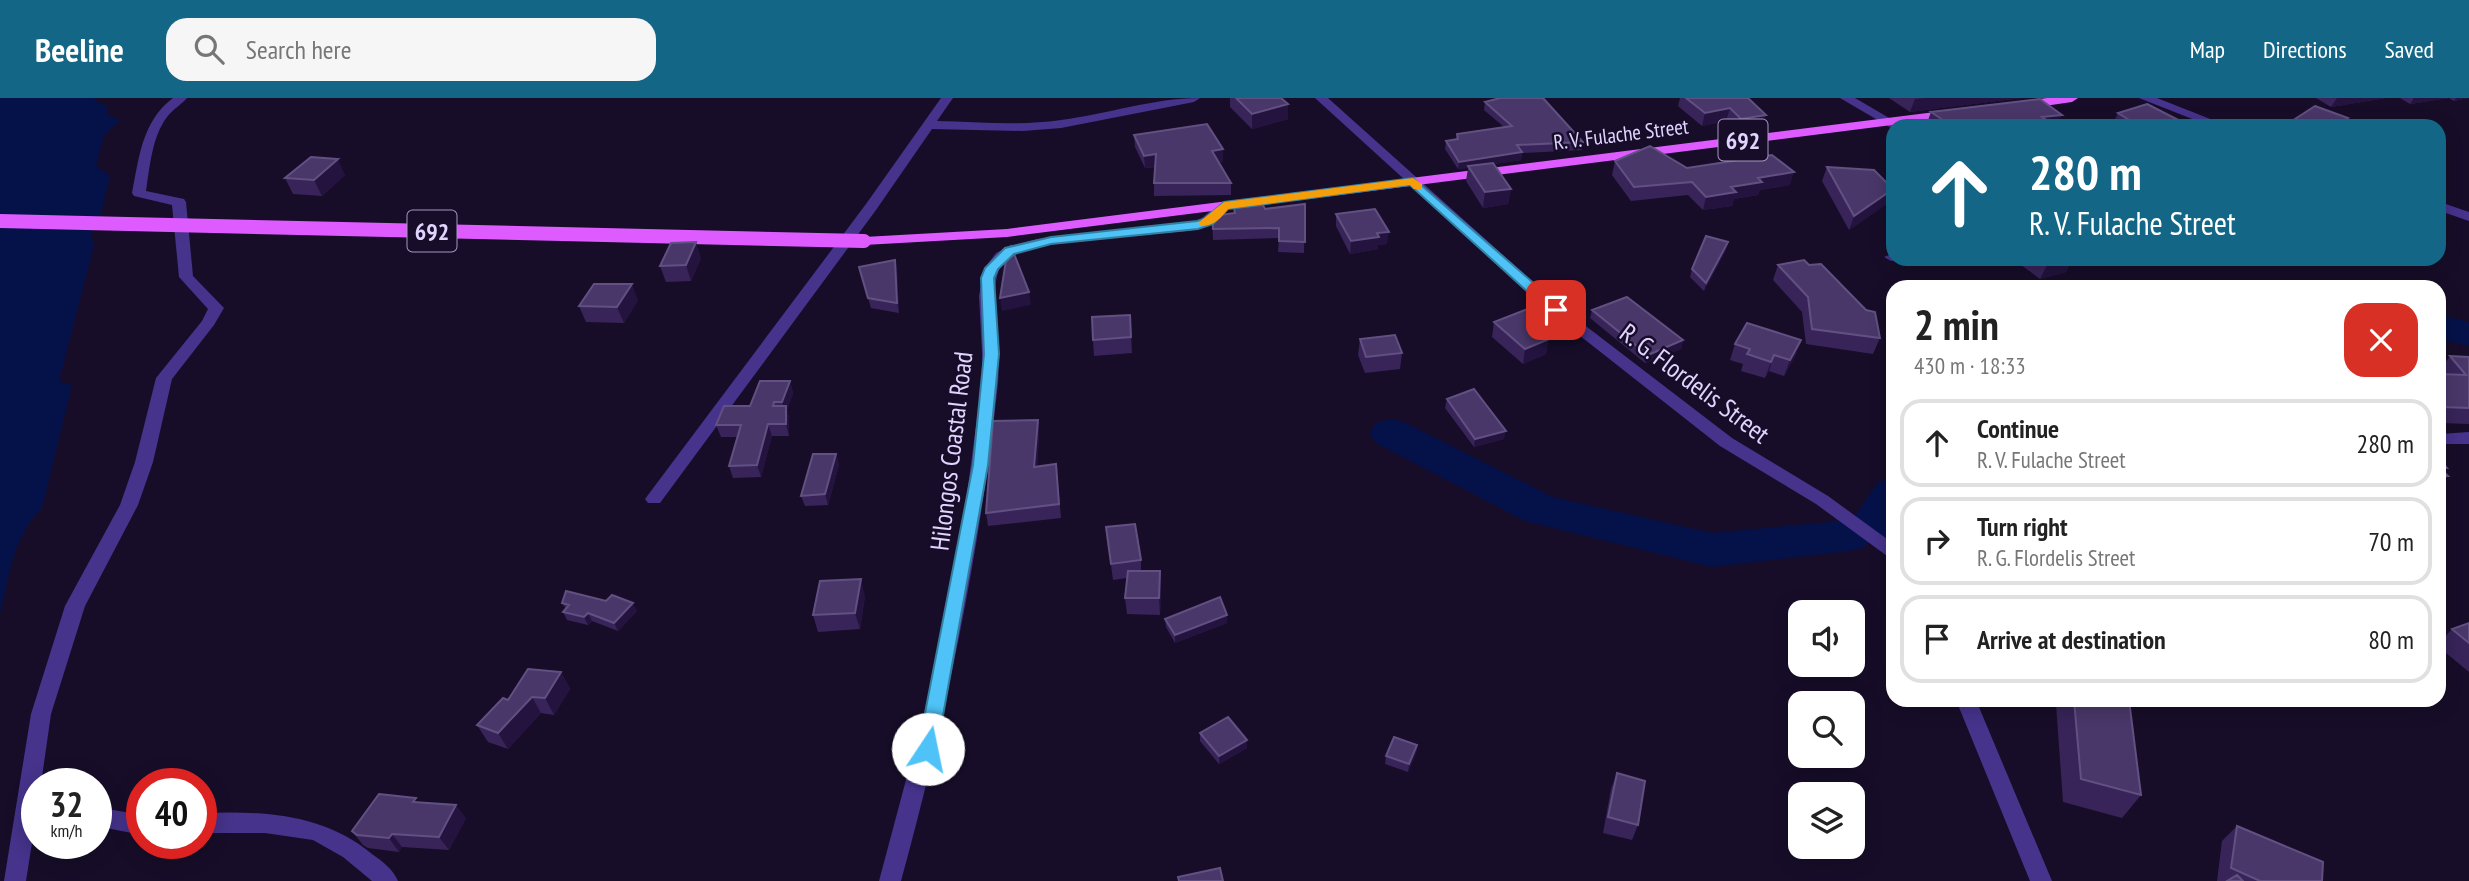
<!DOCTYPE html>
<meta charset="utf-8">
<style>
:root{--surface:#fff;--page:#f6f6f6;--text:#222;--muted:#767676;--line:#e0e0e0;--accent:#136685}
body{margin:0;font-family:"PT Sans Narrow",sans-serif;background:var(--page);color:var(--text);height:100vh;display:flex;flex-direction:column;font-size:26px;white-space:nowrap}
*{box-sizing:border-box;margin:0}
p{font-size:23px;color:var(--muted)}
.icon{flex:none;width:38px;height:38px;fill:none;stroke:currentColor;stroke-width:2;stroke-linecap:round;stroke-linejoin:round}
.map{position:relative;flex:1;overflow:hidden}
.drawer{position:absolute;left:1886px;top:182px;width:560px;height:427px;display:flex;flex-direction:column;background:var(--surface);border-radius:21px;box-shadow:0 4px 18px #0003}
.drawer>*{flex:none}
.guide{position:absolute;left:1886px;top:21px;width:560px;height:147px;border-radius:21px;box-shadow:0 4px 18px #0003;background:#136685;color:#fff;overflow:hidden}
.controls{position:absolute;left:1788px;top:502px;display:grid;gap:14px}
.controls a{display:grid;place-items:center;width:77px;height:77px;border-radius:14px;background:var(--surface);box-shadow:0 4px 18px #0003;font-size:35px}
.speed{position:absolute;left:21px;top:670px;display:flex;gap:14px;font-size:35px;font-weight:700;text-align:center}
.speed>*{display:grid;place-content:center;width:91px;height:91px;border-radius:50%;background:var(--surface);box-shadow:0 4px 18px #0003;line-height:1}
.speed small{font-size:18px;font-weight:400}
.speed .limit{border:10px solid #d22;background:#fff;color:#111}
.pin{position:absolute;display:grid;place-items:center;width:60px;height:60px;color:#fff;margin:-30px;border-radius:14px;box-shadow:0 4px 10px #0006}
.me{position:absolute;width:77px;margin:-38px;rotate:11deg;stroke-linejoin:round;filter:drop-shadow(0 0 5px #0008)}
.turn{display:flex;align-items:center;gap:24px;height:147px;padding:0 28px;font-size:32px}
.turn .icon{width:91px;height:91px;stroke-width:2.5}
.turn b{display:block;font-size:49px;line-height:60px}
.round{display:grid;place-items:center;flex:none;width:74px;height:74px;border-radius:21px;background:var(--page)}
.headline{display:flex;align-items:center;justify-content:space-between;height:119px;padding:0 28px}
h1{font-size:42px;font-weight:700;line-height:52px}
ul{padding:0;list-style:none}
li{display:flex;align-items:center;gap:21px;height:88px;margin:0 14px 10px;padding:0 14px;border:4px solid var(--line);border-radius:21px}
li div{flex:1}
li b{display:block;font-size:26px}
li em{font-style:normal}
header{display:flex;align-items:center;gap:42px;box-sizing:border-box;height:98px;padding:0 35px;background:var(--accent);color:#fff}
header strong{font-size:33px}
nav{display:flex;gap:38px;margin-inline-start:auto;font-size:24px}
.search{width:490px;height:63px;background:var(--page);display:flex;align-items:center;gap:18px;box-sizing:border-box;padding:0 24px;border-radius:21px;color:var(--muted);font-size:26px}
.map>svg:first-child{display:block}
</style>
<header>
<strong>Beeline</strong>
<div class="search"><svg class="icon" aria-label="search" viewBox="0 0 24 24"><circle cx="10" cy="10" r="6"/><path d="M15 15l6 6"/></svg>Search here</div>
<nav><a>Map</a><a>Directions</a><a>Saved</a></nav>
</header>
<div class="map">
<svg width="2469" height="783" viewBox="0 0 2469 783">
<rect width="100%" height="100%" fill="#170d29"/>
<path fill="#05124a" d="M0 0H96L94 3 107 8 108 17 120 22 104 37 96 68 110 78 100 119 91 135 94 147 59 283 72 287 42 410C13 438 9 479 0 516Z"/>
<g fill="none" stroke-linecap="round" stroke-linejoin="round">
<path fill="#05124a" fill-rule="evenodd" d="M2440 217 2469 224V248L2440 241Z
M1391 321 1406 325 1553 399 1712 435 1852 422 1878 384 1894 380V430L1886 441 1867 445 1865 449 1849 453 1712 469 1525 423 1376 345 1370 335 1376 325Z"/>
<path fill="#46338c" fill-rule="evenodd" d="M173 0H187C181 7 173 11 167 19 152 39 150 68 146 93L184 101 186 104 193 178 224 210 214 227 172 281 153 364 138 407 85 508 51 616 41 686H37V713L26 783H4L31 616 65 508 120 407 135 364 156 280 202 223 208 211 179 179 172 107 134 98 132 95C139 60 142 23 173 0Z
M941 0H953L937 23C978 24 1020 28 1061 22 1108 16 1153 0 1200 0L1194 4 1061 30 1023 33 932 31 876 112 660 405H648L645 401 648 397 866 106Z
M1315 0H1328L1561 209 1732 340 1828 398 1894 446V463L1816 406 1720 348 1551 215Z
M1840 0H1855L1903 28H1894L1893 31Z
M1894 155V161L1899 162 1891 163 1884 159Z
M2469 334V346H2440V336Z
M1956 602H1976L2052 783H2030Z
M96 709 142 717V737L96 728Z
M201 715C263 713 322 715 372 756 382 763 393 771 398 783H372L343 759 313 742 265 735H201Z"/>
<path fill="#46338c" fill-rule="evenodd" d="M2139 0H2157L2228 28H2210Z
M1224 104 1231 108C1223 118 1215 126 1203 130 1156 141 1040 134 1006 162 984 179 1001 256 998 285 980 454 946 619 901 783H879L926 607 963 427 983 274 979 198 984 171 996 155 1010 148 1037 141 1196 123C1207 119 1213 107 1224 104Z
M2440 104 2469 114V123L2440 113Z"/>
<path fill="#de5cff" fill-rule="evenodd" d="M2047 0H2078L2072 4 2024 11 2018 7 2024 3Z
M1951 12 1957 16 1955 19 1007 139 864 147 857 143 864 139 1007 131Z"/>
<path stroke="#de5cff" stroke-width="14" d="M0 123 864 143"/>
</g>
<path fill="#382459" d="M1230 0H1281L1288 6V21L1252 31 1230 9Z
M1680 0H1748L1763 30 1737 34 1726 23 1702 28 1678 8Z
M1889 0H2021L1910 14Z
M2316 0H2386L2331 9Z
M2400 0H2469L2454 3 2449 0 2410 6Z
M1485 4 1583 44 1582 52 1522 55 1521 62 1494 66 1511 91 1508 106 1483 110 1466 83 1468 70 1458 71 1445 51 1446 43 1456 41 1457 36 1504 29 1484 12Z
M1931 14 2057 27 1932 28 1927 25Z
M2118 15 2190 28H2112Z
M2348 20 2343 28H2291L2295 21Z
M1134 37 1223 64H1218L1231 85V97L1154 98V85L1155 69 1145 70 1135 49Z
M1615 63 1687 70 1790 87 1760 92 1758 97 1734 101 1732 108 1703 112 1688 97 1631 103 1612 77Z
M1827 69 1893 91 1888 105 1849 132 1822 83Z
M345 77 322 98 293 96 285 80Z
M1305 106 1304 155 1278 154 1279 140 1213 142 1212 118 1234 115V110L1265 111Z
M1336 116 1387 146 1378 147V151L1350 156 1336 128Z
M1726 152 1704 193 1690 179 1692 171Z
M701 160 691 183 666 184 660 168Z
M2013 161H2072L2066 174 2040 181Z
M895 162 897 172 899 215 871 210 859 169Z
M1778 167 1880 240 1873 256 1806 246 1802 214 1773 182Z
M638 202 624 225 586 224 579 208Z
M1592 212 1683 242 1681 251 1645 265 1590 220Z
M1130 217 1132 255 1094 258 1093 242Z
M1494 224 1559 226 1556 241 1548 243 1546 256 1523 266 1492 239Z
M1360 241 1402 255 1400 271 1365 275 1358 257Z
M1801 242 1795 258 1784 278 1769 273 1765 280 1741 273 1743 266 1730 262 1735 246Z
M2450 258 2469 259V326L2440 325V272Z
M790 283 793 295 787 312 789 320V338H772L761 379 733 380 729 368 737 339H721L716 327Z
M1447 301 1504 341 1474 349 1445 310Z
M1038 322 1039 335 1037 369 1056 366 1061 420 988 428 986 415Z
M836 356 839 367 828 407 805 408 801 398Z
M2440 362 2447 370 2444 374 2448 378 2440 387Z
M1106 429 1141 462V473H1160L1161 489 1160 517 1127 516 1125 500 1127 480 1113 482Z
M865 498 860 531 818 534 813 517Z
M562 505 637 513 618 533 592 523 588 527 567 522 563 514 566 511Z
M1227 517V525L1175 545 1166 529 1165 521Z
M2469 525V574L2440 550V544L2452 531Z
M561 574 570 591 554 617 541 615 508 651 488 644 477 627 508 602Z
M2059 602H2129L2141 697 2122 720 2063 704 2056 606Z
M1200 635 1247 642V650L1219 666 1200 643Z
M1417 647 1416 655 1408 674 1385 666 1386 658Z
M1617 675 1638 727 1632 742 1603 735 1611 691Z
M419 704 466 720 449 752 402 749 399 754 368 750 363 747 352 733Z
M2237 728 2322 783H2217L2222 743Z"/>
<path fill="#23133e" d="M1925 0H2021L1910 14 1915 1Z
M2337 0H2386L2331 9Z
M2414 0H2449L2410 6Z
M2456 0H2469L2454 3Z
M1288 6V21L1252 31V16Z
M1730 10 1726 23 1702 28 1705 15Z
M1766 17 1763 30 1737 34 1741 21Z
M2062 17 2057 27 2007 28 2042 19Z
M2348 20 2343 28H2336Z
M1223 51V64L1212 66V53Z
M1522 54 1521 62 1469 70 1468 68V70L1458 71 1459 64Z
M1156 56 1157 68 1145 70 1144 58Z
M338 61 345 77 322 98 314 82Z
M1794 74 1790 87 1760 92 1758 97 1734 101 1732 108 1703 112 1706 99 1758 80Z
M1511 91 1508 106 1483 110 1485 94Z
M1893 91 1888 105 1849 132 1854 118Z
M1389 134 1387 146 1378 147V151L1350 156 1351 143 1377 135Z
M696 144 701 160 691 183 686 167Z
M1728 144 1726 152 1704 193 1706 185Z
M2063 161H2072L2066 174 2040 181 2048 165Z
M895 162 897 172 899 215 897 205Z
M632 186 638 202 624 225 617 209Z
M1029 194 1031 207 1002 213 1000 200Z
M1559 226 1556 241 1548 243 1546 256 1523 266 1525 251 1538 233Z
M1683 242 1681 251 1645 265 1648 257Z
M1801 242 1795 258 1784 278 1790 262Z
M1774 257 1769 273 1765 280 1771 264Z
M790 283 793 295 787 312 789 320V338L786 326 785 316 782 304Z
M1038 322 1039 335 1036 383 1034 369Z
M768 326 772 338 761 379 757 367Z
M1506 333 1504 341 1474 349 1475 341Z
M836 356 839 367 828 407 825 396Z
M1160 473 1161 489 1160 517 1159 500Z
M861 481 865 498 860 531 855 515Z
M633 505 637 513 618 533 614 525Z
M588 515 592 523 588 527 584 519Z
M1227 517V525L1175 545V537Z
M561 574 570 591 554 617 545 600Z
M532 599 541 615 508 651 498 635Z
M1247 642V650L1219 666V658Z
M1417 647 1416 655 1408 674 1409 666Z
M456 707 466 720 449 752 439 739Z
M392 736 402 749 399 754 389 740Z"/>
<path fill="#4a376a" stroke="#625082" stroke-width="2" d="M1236 0H1281L1288 6 1252 16Z
M1500 0H1543L1583 44 1517 47 1522 54 1459 64 1446 43 1458 41 1457 36 1512 28 1485 4Z
M1686 0H1748L1766 17 1741 21 1730 10 1705 15Z
M2040 1 2062 17 2042 19 2048 23 2008 28H1952L1931 14Z
M2147 6 2190 28H2139L2118 15Z
M2315 8 2348 20 2336 28H2314L2295 21Z
M1207 26 1223 51 1212 53 1231 85H1154L1156 56 1144 58 1134 37Z
M1650 48 1687 70 1772 57 1794 74 1758 80 1762 84 1731 89 1736 94 1706 99 1692 84 1634 89 1615 63Z
M311 59 338 61 314 82 285 80Z
M1493 65 1511 91 1485 94 1468 68Z
M1827 69 1874 72 1893 91 1854 118Z
M1305 106V144L1279 143V130L1213 131 1212 118 1235 115 1234 110 1263 107 1265 111Z
M1375 111 1389 134 1377 135 1379 139 1351 143 1336 116Z
M1706 138 1728 144 1706 185 1692 171Z
M696 144 686 167 660 168 671 145Z
M1011 148 1029 194 1000 200 1008 150Z
M2043 161H2063L2048 165Z
M895 162 897 205 868 200 859 169Z
M1804 162 1809 167 1821 166 1866 212 1875 214 1880 240 1812 231 1808 199 1778 167Z
M594 186H632L617 209 579 208Z
M1627 199 1683 242 1648 257 1592 212Z
M1538 207 1559 226 1538 233 1549 241 1525 251 1494 224Z
M1130 217 1131 239 1093 242 1092 219Z
M1747 225 1801 242 1790 262 1774 257 1771 264 1747 256 1750 251 1735 246Z
M1395 237 1402 255 1366 259 1360 241Z
M2450 258 2469 259V310L2442 309 2440 306V276L2466 277Z
M760 283H790L782 304H774L773 308H786V326H768L757 367 729 368 741 327H716L724 308H750Z
M1474 291 1506 333 1475 341 1447 301Z
M1038 322 1034 369 1056 366 1059 406 986 415 993 323Z
M813 356H836L825 396 801 398Z
M2440 362 2447 370H2440L2448 378H2440Z
M1135 426 1141 462 1111 466 1106 429Z
M1128 473H1160L1159 500H1125Z
M861 481 855 515 813 517 820 483Z
M566 493 606 503 612 497 633 505 614 525 588 515 584 519 563 514 569 507 562 505Z
M1220 499 1227 517 1175 537 1165 521Z
M2469 525V545L2452 531Z
M528 571 561 574 545 600 532 599 498 635 477 627 503 600 508 602Z
M2074 602H2129L2141 697 2081 681Z
M1228 619 1247 642 1219 658 1200 635Z
M1394 639 1417 647 1409 666 1386 658Z
M1617 675 1645 683 1638 727 1608 719Z
M379 696 416 700 413 704 456 707 439 739 392 736 389 740 357 737 352 733Z
M2237 728 2323 764 2322 783H2260L2231 770Z
M1220 770 1223 783H1179L1178 779Z
M2237 777 2243 783H2227Z"/>
<path fill="#4fc3f7" stroke="#337fa1" stroke-width="2" d="M1413 80 1561 209V215H1551L1410 87 1228 111 1213 126 1198 131 1051 146 1014 156 998 171 994 180 999 256 988 367 937 651 934 657 928 659 921 657 918 651 973 367 984 256 981 180 985 170 1005 150 1051 139 1197 123 1204 121 1224 104Z"/>
<path fill="#f59e0b" d="M1413 80 1422 86V91H1414L1410 87 1228 111C1221 120 1212 130 1200 127L1198 125 1224 104Z"/>
<g text-anchor="middle" dominant-baseline="central" stroke-width="5" stroke-linejoin="round" paint-order="stroke">
<g font-size="21" fill="#e1d5ff" stroke="#170d29">
<text transform="translate(1621 36) rotate(-7)">R. V. Fulache Street</text>
</g>
<g fill="#170d29" stroke="#a499bf" stroke-width="2">
<rect x="1718.5" y="21.5" width="49" height="41" rx="5"/>
<rect x="407.5" y="112.5" width="49" height="41" rx="5"/>
</g>
<g font-size="24" font-weight="bold" fill="#e1d5ff">
<text x="1743" y="42">692</text>
<text x="432" y="133">692</text>
</g>
<g font-size="26" fill="#e1d5ff" stroke="#170d29">
<text transform="translate(1695 285) rotate(37)">R. G. Flordelis Street</text>
<text transform="translate(951 353) rotate(-83)">Hilongos Coastal Road</text>
</g>
</g>
</svg>
<div class="controls">
<a><svg class="icon" aria-label="sound" viewBox="0 0 24 24"><path d="M4 9h4l5-4v14l-5-4H4zM17 9q2 3 0 6"/></svg></a>
<a><svg class="icon" aria-label="search" viewBox="0 0 24 24"><circle cx="10" cy="10" r="6"/><path d="M15 15l6 6"/></svg></a>
<a><svg class="icon" aria-label="layers" viewBox="0 0 24 24"><path d="M12 4l9 5-9 5-9-5zM3 14l9 5 9-5"/></svg></a>
</div>
<div class="speed"><div>32<small>km/h</small></div><div class="limit">40</div></div>
<div class="pin" style="left:1556px;top:212px;background:#d93025"><svg class="icon" aria-label="arrive" viewBox="0 0 24 24"><path d="M6 21V4h12l-3 4 3 4H6"/></svg></div>
<svg class="me" style="left:928px;top:651px" viewBox="-20 -20 40 40"><circle r="19" fill="#fff"/><path d="M0-13L10 11 0 6-10 11z" fill="#4fc3f7"/></svg>
<div class="guide">
<div class="turn"><svg class="icon" aria-label="ahead" viewBox="0 0 24 24"><path d="M12 20V5M6 11l6-6 6 6"/></svg><div><b>280 m</b>R. V. Fulache Street</div></div>
</div>
<section class="drawer">
<div class="headline"><div><h1>2 min</h1><p>430 m · 18:33</p></div><a class="round" style="background:#d93025;color:#fff"><svg class="icon" aria-label="close" viewBox="0 0 24 24"><path d="M6 6l12 12M18 6L6 18"/></svg></a></div>
<ul>
<li><svg class="icon" aria-label="ahead" viewBox="0 0 24 24"><path d="M12 20V5M6 11l6-6 6 6"/></svg><div><b>Continue</b><p>R. V. Fulache Street</p></div><em>280 m</em></li>
<li><svg class="icon" aria-label="right" viewBox="0 0 24 24"><path d="M7 20v-9h11M14 6l5 5-5 5"/></svg><div><b>Turn right</b><p>R. G. Flordelis Street</p></div><em>70 m</em></li>
<li><svg class="icon" aria-label="arrive" viewBox="0 0 24 24"><path d="M6 21V4h12l-3 4 3 4H6"/></svg><div><b>Arrive at destination</b></div><em>80 m</em></li>
</ul>
</section>
</div>
